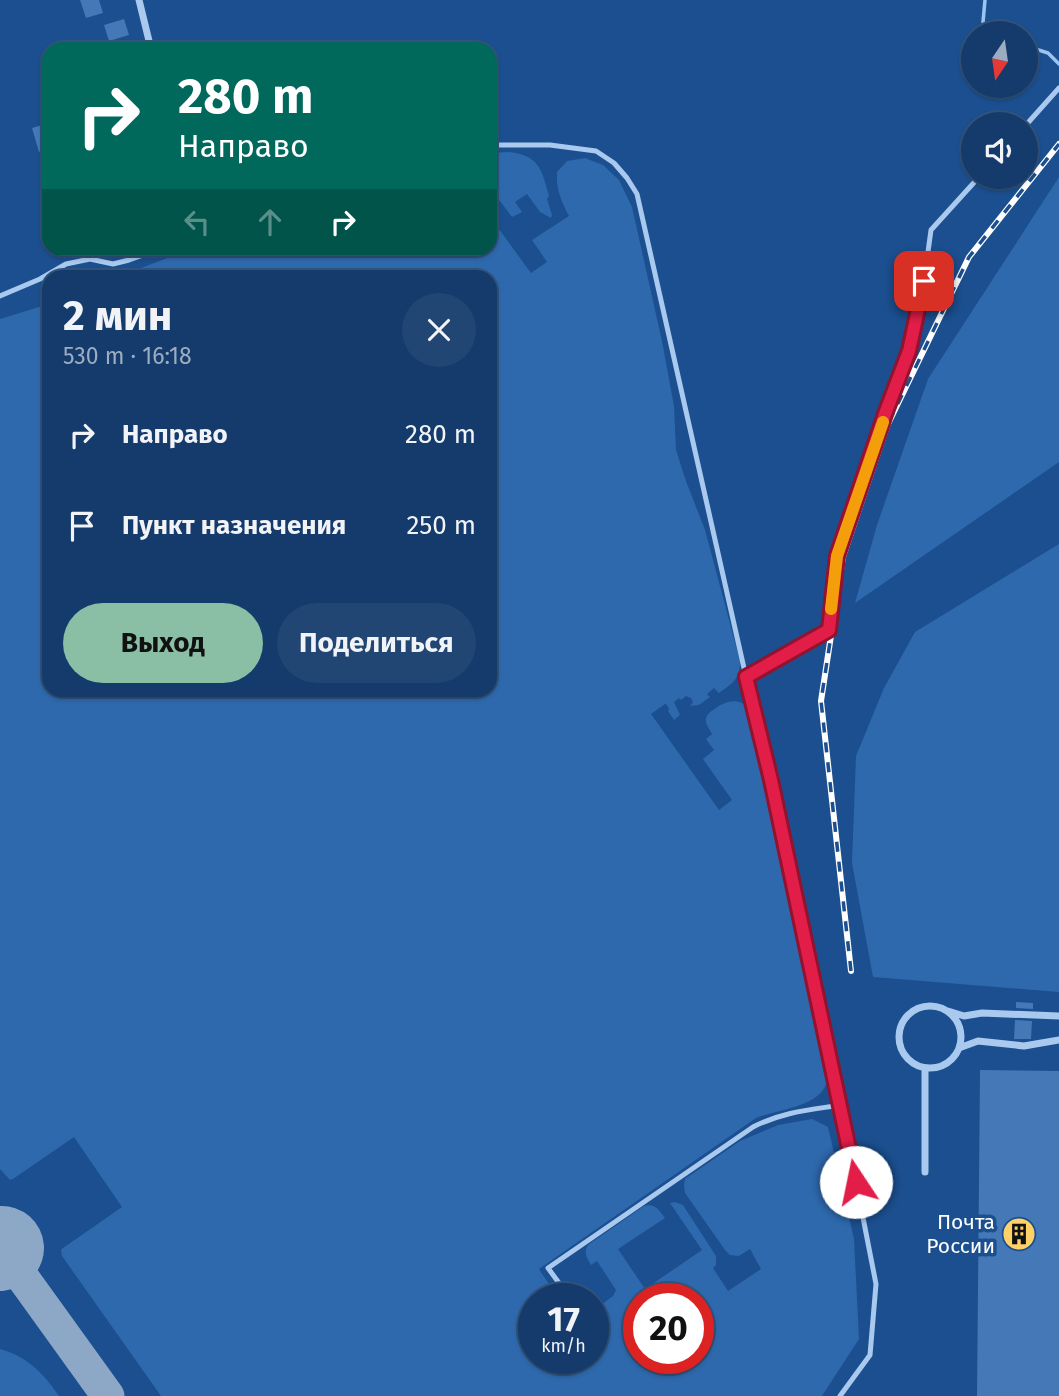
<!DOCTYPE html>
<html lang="ru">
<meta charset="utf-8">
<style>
:root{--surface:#143b6b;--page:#214673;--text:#f1f3f6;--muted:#9dadc1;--line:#33557e;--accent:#8abfa5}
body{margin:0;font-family:"Fira Sans",sans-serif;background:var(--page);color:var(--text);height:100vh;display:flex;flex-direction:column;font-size:26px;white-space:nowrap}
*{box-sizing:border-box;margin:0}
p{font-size:23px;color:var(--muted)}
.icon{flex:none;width:38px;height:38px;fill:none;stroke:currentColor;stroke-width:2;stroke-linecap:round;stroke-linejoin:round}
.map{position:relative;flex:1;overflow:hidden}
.sheet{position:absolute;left:42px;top:270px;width:455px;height:427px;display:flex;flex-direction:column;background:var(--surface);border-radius:21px;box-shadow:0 2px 5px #0004,0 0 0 2px var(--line)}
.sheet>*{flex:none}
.banner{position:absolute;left:42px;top:42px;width:455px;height:214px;border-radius:21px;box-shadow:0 2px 5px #0004,0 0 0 2px var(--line);background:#00695c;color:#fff;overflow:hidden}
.needle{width:46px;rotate:193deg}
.tools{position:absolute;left:961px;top:21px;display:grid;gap:14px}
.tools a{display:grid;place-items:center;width:77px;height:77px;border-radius:50%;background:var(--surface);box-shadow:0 2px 5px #0004,0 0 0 2px var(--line);font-size:35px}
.speed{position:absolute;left:518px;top:1283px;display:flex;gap:14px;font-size:35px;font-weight:700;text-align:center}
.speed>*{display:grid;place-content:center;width:91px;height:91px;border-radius:50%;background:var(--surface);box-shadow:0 2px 5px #0004,0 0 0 2px var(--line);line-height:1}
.speed small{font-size:18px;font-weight:400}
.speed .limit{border:10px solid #d22;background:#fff;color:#111}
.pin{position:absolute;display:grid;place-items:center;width:60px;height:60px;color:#fff;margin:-30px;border-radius:14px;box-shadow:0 4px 10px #0006}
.me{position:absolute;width:77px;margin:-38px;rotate:349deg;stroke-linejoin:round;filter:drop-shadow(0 0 5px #0008)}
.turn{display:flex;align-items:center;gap:24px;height:147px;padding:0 21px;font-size:32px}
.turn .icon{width:91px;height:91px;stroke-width:2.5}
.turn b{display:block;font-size:49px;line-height:60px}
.lanes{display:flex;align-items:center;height:66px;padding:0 21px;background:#0003;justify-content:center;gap:35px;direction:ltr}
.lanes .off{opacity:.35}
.round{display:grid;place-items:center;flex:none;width:74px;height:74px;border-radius:37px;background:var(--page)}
.overview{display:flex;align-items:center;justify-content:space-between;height:119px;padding:0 21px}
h1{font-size:42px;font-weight:700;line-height:52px}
.button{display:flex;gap:14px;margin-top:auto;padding:14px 21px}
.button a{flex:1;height:80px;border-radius:42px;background:var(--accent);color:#111;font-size:28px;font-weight:700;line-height:80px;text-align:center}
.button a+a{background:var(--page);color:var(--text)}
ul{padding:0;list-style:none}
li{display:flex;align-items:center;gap:21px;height:91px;padding:0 21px}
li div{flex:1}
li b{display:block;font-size:26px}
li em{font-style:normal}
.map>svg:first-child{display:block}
</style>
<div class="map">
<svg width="1059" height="1396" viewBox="0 0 1059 1396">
<rect width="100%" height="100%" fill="#1b4f8f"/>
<path fill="#2e69ad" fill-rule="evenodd" d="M509 152C539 155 542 170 549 196L547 199 552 215 551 218 540 212 527 194 515 202 522 212 512 217 493 192 495 190 490 182V153Z
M585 158 603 165 619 180 632 207 662 341 674 406 676 450 686 481 705 530 740 661C740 679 733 683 719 693L714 688 707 694 710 697 699 705 690 706 693 702 691 698 686 696 681 700 679 698 674 702 680 715 674 720 668 711 669 709 667 705 665 704 651 714 719 810 732 800 703 759 714 750 706 739 712 734C710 730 705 724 706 719 707 714 710 712 713 710 734 694 749 701 758 723L826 1067C826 1072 827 1079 826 1084 819 1107 775 1110 756 1118L539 1269 558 1298H534V1358H593V1311L613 1296 616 1290 597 1261 591 1265C587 1258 583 1253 588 1245L644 1206C655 1203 659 1210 665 1218L618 1249 645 1289 702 1250 670 1203 675 1202 683 1205 716 1256V1265L713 1268 728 1291 761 1269 750 1249 739 1256 730 1255 725 1250 685 1193 684 1185 685 1179 740 1141 778 1125 812 1119 828 1127 854 1239 859 1339 822 1396H161L62 1256 61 1250 63 1248 122 1207 74 1137 13 1179 10 1180 0 1169V319L49 304V690H490V276H120L191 249 490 248V217L531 273 547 262 532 240 569 216C561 201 556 189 557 172L567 161ZM639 1298H698V1358H639Z
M1059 177V462L855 603 877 525 928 379Z
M1059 544V992L873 977 852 863 856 756 884 688 915 632Z
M0 1349C27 1356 44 1374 59 1396H0Z"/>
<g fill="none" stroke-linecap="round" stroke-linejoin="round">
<path stroke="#9cc4f0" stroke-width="3.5" d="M985 0 983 22 993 33
M1026 46 1048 53 1059 64"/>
<path stroke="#8da7c7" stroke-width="33" d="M0 1246 108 1396"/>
<path stroke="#8da7c7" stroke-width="84" d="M0 1249 2 1248"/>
</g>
<path fill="#4478b7" d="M80 0H99L103 13 86 18Z
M124 19 129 35 109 41 104 25Z
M49 123V149L39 152 32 128Z
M1016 1002 1033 1003V1009L1016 1008Z
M1015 1020 1032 1021 1031 1039H1014Z
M980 1070 1059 1071V1396H977Z"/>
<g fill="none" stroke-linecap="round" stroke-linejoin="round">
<path stroke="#a9c9ee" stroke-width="5" d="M1026 125 1059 88
M490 145H550L596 151 614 163 627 178 637 194 746 677 771 780 841 1105 876 1284 870 1355 840 1396
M0 296 40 279 66 264 90 259 113 264 129 260 163 248
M746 677 829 630 837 557 885 414 910 351 924 281 931 230 979 177
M570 1298 548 1268 753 1127C782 1112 809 1110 841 1105"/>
<path stroke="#a9c9ee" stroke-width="7" d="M139 0 151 49
M899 1037a31 31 0 1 1 62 0a31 31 0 1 1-62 0Z
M948 1011 964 1016 982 1013 1059 1016
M959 1048 978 1041 1024 1046 1059 1040
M925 1172V1068"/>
<defs>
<path id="rail" d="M851 971 821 701 843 557 887 426 969 257 1059 144"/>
</defs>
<use href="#rail" stroke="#fff" stroke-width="6"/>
<use href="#rail" stroke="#1b4f8f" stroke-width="3.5" stroke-dasharray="10" stroke-linecap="butt"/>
</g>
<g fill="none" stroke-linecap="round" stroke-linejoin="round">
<defs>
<path id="route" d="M856 1182 771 780 746 677 829 630 837 556 885 414 909 351 924 281"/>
</defs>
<use href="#route" stroke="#92132f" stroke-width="18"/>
<use href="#route" stroke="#e11d48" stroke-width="12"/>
<path stroke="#f59e0b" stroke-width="12" d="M831 609 837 556 883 422"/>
</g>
<defs>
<symbol id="building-disc" viewBox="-11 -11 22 22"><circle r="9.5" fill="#ffd166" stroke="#1b4f8f"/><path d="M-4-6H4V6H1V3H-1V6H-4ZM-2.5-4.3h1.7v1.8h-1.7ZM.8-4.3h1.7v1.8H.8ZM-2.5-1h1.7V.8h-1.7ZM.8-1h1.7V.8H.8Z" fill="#111"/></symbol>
</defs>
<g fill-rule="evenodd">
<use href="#building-disc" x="1000" y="1215" width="38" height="38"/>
</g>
<g text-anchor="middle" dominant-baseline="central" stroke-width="7" stroke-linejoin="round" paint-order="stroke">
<g font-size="21" fill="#fff" stroke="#1b4f8f" text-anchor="end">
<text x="995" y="1222">Почта<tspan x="995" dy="24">России</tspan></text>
</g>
</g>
</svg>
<div class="tools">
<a><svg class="needle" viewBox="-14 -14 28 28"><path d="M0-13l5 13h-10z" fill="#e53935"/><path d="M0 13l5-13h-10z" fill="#9dadc1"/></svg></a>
<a><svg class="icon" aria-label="sound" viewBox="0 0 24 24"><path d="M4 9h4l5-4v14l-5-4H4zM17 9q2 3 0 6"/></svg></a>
</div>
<div class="speed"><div>17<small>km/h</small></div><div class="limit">20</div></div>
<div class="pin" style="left:924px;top:281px;background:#d93025"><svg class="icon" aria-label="arrive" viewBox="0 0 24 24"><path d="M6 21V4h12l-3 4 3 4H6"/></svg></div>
<svg class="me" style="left:856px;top:1182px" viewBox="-20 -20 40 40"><circle r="19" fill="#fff"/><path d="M0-13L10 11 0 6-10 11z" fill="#e11d48"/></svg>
<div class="banner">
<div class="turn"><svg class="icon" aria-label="right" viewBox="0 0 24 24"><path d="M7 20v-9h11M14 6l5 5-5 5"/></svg><div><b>280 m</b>Направо</div></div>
<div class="lanes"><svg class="icon off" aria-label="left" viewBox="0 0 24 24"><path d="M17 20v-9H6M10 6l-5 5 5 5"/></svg><svg class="icon off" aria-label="ahead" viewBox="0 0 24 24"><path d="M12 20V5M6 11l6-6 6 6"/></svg><svg class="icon" aria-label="right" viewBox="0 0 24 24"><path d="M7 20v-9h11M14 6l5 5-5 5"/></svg></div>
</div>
<section class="sheet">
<div class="overview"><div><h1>2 мин</h1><p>530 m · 16:18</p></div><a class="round"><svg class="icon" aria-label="close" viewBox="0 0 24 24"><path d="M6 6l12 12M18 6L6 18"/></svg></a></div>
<ul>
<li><svg class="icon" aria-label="right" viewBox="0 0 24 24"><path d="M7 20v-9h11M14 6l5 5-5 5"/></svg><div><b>Направо</b></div><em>280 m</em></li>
<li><svg class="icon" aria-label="arrive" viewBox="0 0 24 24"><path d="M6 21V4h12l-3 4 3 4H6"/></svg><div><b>Пункт назначения</b></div><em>250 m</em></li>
</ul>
<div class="button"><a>Выход</a><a>Поделиться</a></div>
</section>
</div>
